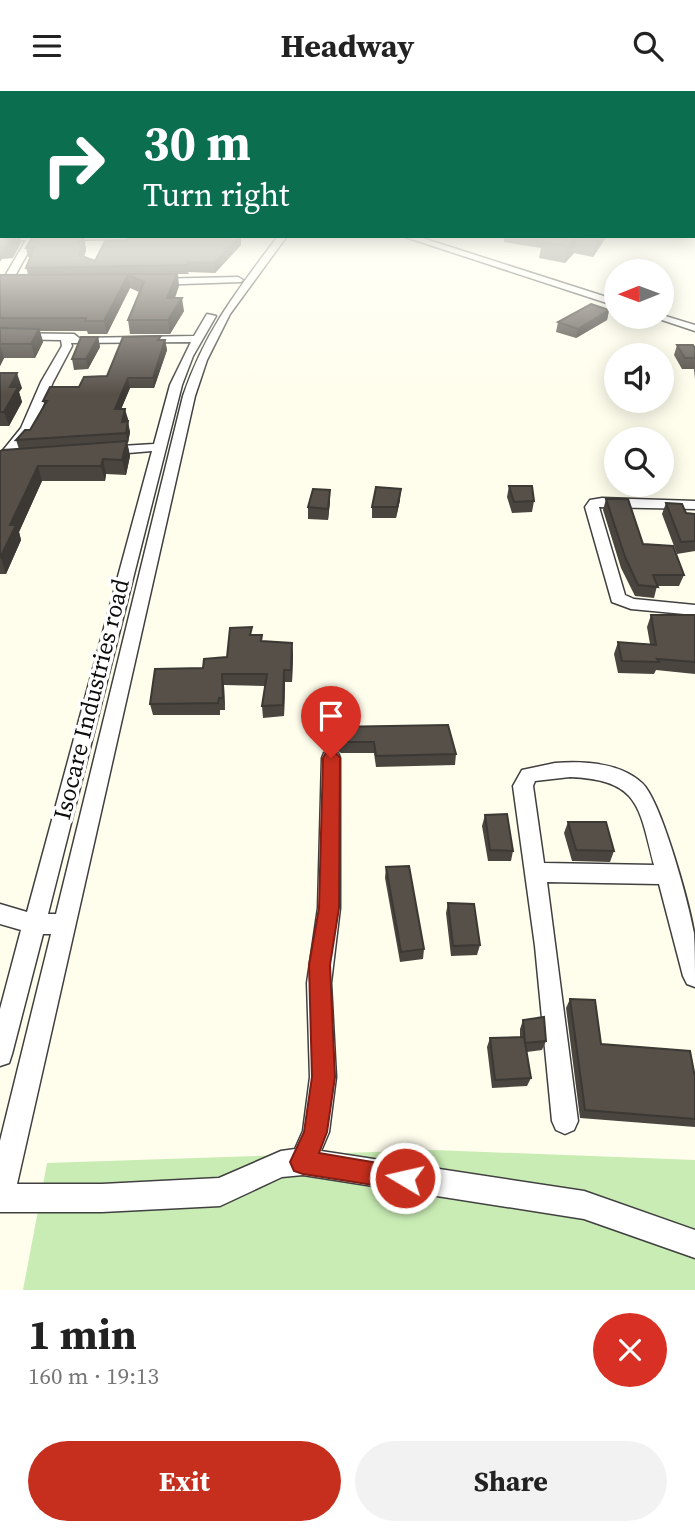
<!DOCTYPE html>
<meta charset="utf-8">
<style>
:root{--surface:#fff;--page:#f2f2f2;--text:#222;--muted:#767676;--accent:#c62e1d}
body{margin:0;font-family:"Source Serif 4",serif;background:var(--page);color:var(--text);height:100vh;display:flex;flex-direction:column;font-size:26px;white-space:nowrap}
*{box-sizing:border-box;margin:0}
p{font-size:23px;color:var(--muted)}
.icon{flex:none;width:38px;height:38px;fill:none;stroke:currentColor;stroke-width:2;stroke-linecap:round;stroke-linejoin:round}
.map{position:relative;height:1199px;overflow:hidden}
.drawer{display:flex;flex-direction:column;background:var(--surface);flex:1}
.drawer>*{flex:none}
.guide{position:absolute;left:0px;top:0px;width:696px;height:147px;box-shadow:0 4px 18px #0003;background:#0b6e4f;color:#fff;overflow:hidden}
.needle{width:46px;rotate:269deg}
.tools{position:absolute;left:604px;top:168px;display:grid;gap:14px}
.tools a{display:grid;place-items:center;width:70px;height:70px;border-radius:50%;background:var(--surface);box-shadow:0 4px 18px #0003;font-size:35px}
.pin{position:absolute;display:grid;place-items:center;width:60px;height:60px;color:#fff;margin:-72px -30px;border-radius:50% 50% 50% 0;rotate:-45deg;box-shadow:0 0 7px #0007}
.pin .icon{rotate:45deg}
.me{position:absolute;width:77px;margin:-38px;rotate:279deg;stroke-linejoin:round;filter:drop-shadow(0 0 5px #0008)}
.turn{display:flex;align-items:center;gap:24px;height:147px;padding:0 28px;font-size:32px}
.turn .icon{width:91px;height:91px;stroke-width:2.5}
.turn b{display:block;font-size:49px;line-height:60px}
.round{display:grid;place-items:center;flex:none;width:74px;height:74px;border-radius:37px;background:var(--page)}
.head{display:flex;align-items:center;justify-content:space-between;height:119px;padding:0 28px}
h1{font-size:42px;font-weight:700;line-height:52px}
.action{display:flex;gap:14px;margin-top:auto;padding:14px 28px}
.action a{flex:1;height:80px;border-radius:42px;background:var(--accent);color:#fff;font-size:28px;font-weight:700;line-height:80px;text-align:center}
.action a+a{background:var(--page);color:var(--text)}
header{display:flex;justify-content:space-between;align-items:center;height:91px;padding:0 28px;background:var(--surface);font-size:32px;font-weight:700}
.map>svg:first-child{display:block}
</style>
<header><svg class="icon" aria-label="menu" viewBox="0 0 24 24"><path d="M4 6h16M4 12h16M4 18h16"/></svg>Headway<svg class="icon" aria-label="search" viewBox="0 0 24 24"><circle cx="10" cy="10" r="6"/><path d="M15 15l6 6"/></svg></header>
<div class="map">
<svg width="695" height="1199" viewBox="0 0 695 1199">
<rect width="100%" height="100%" fill="#fffeed"/>
<path fill="#c9ecb4" d="M434 1059 695 1069V1199H23L47 1072Z"/>
<g fill="none" stroke-linecap="round" stroke-linejoin="round">
<defs>
<path id="minor" d="M0 144 2 145H137L133 148 35 149 11 192 6 195 1 192 26 149 0 150Z
M278 145H287L230 223 207 269 195 305 17 1093H102L219 1087 281 1060 295 1058 303 1040 310 986 307 892 318 817 322 667 324 662 331 660 338 662 340 667V817L331 892 336 986 329 1041 321 1060 584 1100 695 1139V1167L584 1128 303 1084 282 1086 220 1115 102 1121H0V1050L51 843H43L12 963 9 972 0 975V918L21 839 0 833V813L27 821 152 360 105 364 99 360 105 356 154 353 170 294 191 251 71 252 72 255 53 291 33 338 5 375 0 376V363L21 337 41 291 62 255 61 249 0 248V242L74 243 79 247 194 245 207 223 216 225 193 265 182 294 48 823H56L183 305C206 238 237 200 278 145Z
M402 145H416L616 209V215Z
M238 186 243 189 241 191 154 194 149 191 154 188Z
M662 224 695 234V240L653 226Z
M602 407 695 410V418L599 416 625 504 634 508 695 514V524L631 518 612 511 585 416 590 409Z
M555 672C583 670 619 671 642 692 661 709 689 813 694 842 695 859 695 879 695 896L687 893 683 885 659 793 547 791 578 1030 574 1039 565 1043 556 1039 552 1030 535 855 513 695 522 679ZM570 686C640 689 639 716 654 774L544 772 533 695 535 690Z"/>
</defs>
<use href="#minor" stroke="#404040" stroke-width="3"/>
<use href="#minor" fill="#fff" fill-rule="evenodd"/>
</g>
<path fill="#4a453f" d="M84 145 86 160 84 165 95 170 241 145V154L215 182 188 181 189 183H178L179 195 175 207 184 220 170 243H130L128 229 139 201 130 197 107 243H88L87 240H40L43 251 35 267H4L0 275V184L28 183 26 177 30 166H28L26 157Z
M504 145H607L593 166 574 162 565 172 539 167 541 157 504 151Z
M609 219 607 229 576 247 556 241 558 231Z
M98 246 100 256 88 278 74 279 72 268Z
M162 249H165L167 259 154 297H130L121 318 128 328 127 331 130 341 128 352H127L130 365 126 384 106 383 105 390H42L19 441 21 449 6 483H0V360L19 358 16 349 30 339 45 315 43 310 107 285Z
M677 254 695 257V288L694 278H682L674 264Z
M0 282 22 297 19 301 22 311 9 335H0Z
M509 395 534 410 532 421 512 422 507 406Z
M330 399V410L328 429 308 428V416Z
M606 408 643 453 684 484 679 495H657L654 507 635 505 621 477 603 419Z
M400 409 396 427H372V416Z
M666 412 686 422 695 423V460L677 463 662 423Z
M651 524H695V583L656 579 654 583 618 582 614 563 618 551 650 553 647 536Z
M253 544 262 550 293 563 292 591H285L284 625 263 627 262 615 265 595 224 594 225 619H220V624H153L150 613 203 577 227 566Z
M332 636 456 663 455 674 376 676 374 662H341L335 658 332 648Z
M485 724 513 760 511 770H488L482 735Z
M568 731 614 760 610 771 572 770 564 742Z
M386 776 424 858 423 868 400 871 385 787Z
M448 812 480 854 477 864 451 865 446 822Z
M570 908 601 953 695 986V1036L580 1027 566 917Z
M523 929 546 950 542 959 527 961 531 987 527 995 492 997 487 956 490 947 520 946V938Z"/>
<path fill="#3c3833" d="M15 145H20L21 152 13 167 2 168 0 171V156Z
M82 145H84L86 160 81 173 79 164V151Z
M240 145 241 154 215 182 214 172Z
M600 145H607L593 166 597 149Z
M577 146 574 162 565 172 568 155Z
M177 183 179 195 169 220 167 207Z
M128 184 130 197 107 243 104 230Z
M182 207 184 220 170 243 168 229Z
M609 219 607 229 576 247 578 238Z
M39 238 43 251 35 267 31 253Z
M98 246 100 256 88 278 86 268Z
M165 249 167 259 154 297 153 287Z
M0 253 4 267 0 275Z
M17 282 22 297 19 301 22 311 9 335 4 321 10 296Z
M128 287 130 297 117 328 115 318Z
M125 318 128 328 124 341 122 331Z
M128 330 130 341 128 352 126 342Z
M127 350 130 365 126 384 122 369Z
M103 368 106 383 105 390 101 375Z
M38 375 42 390 19 441 21 449 6 483 1 467 10 434Z
M401 398 400 409 396 427 397 416Z
M330 399V410L328 429V418Z
M292 552 293 563 292 591 291 579Z
M284 579 285 591 284 625 283 614Z
M222 583 224 594 225 619 223 607Z"/>
<path fill="#565049" stroke="#3c3833" stroke-width="2" d="M0 140H2V145H15L9 154 0 156Z
M33 145H82L79 151H84L79 164 95 170 105 150H127L128 145H240L214 172 187 171 188 174 26 177 34 157H26Z
M547 145H600L597 149 577 146 568 155 542 151Z
M177 183 167 207H182L168 229H128L144 191 128 184 104 230H85L86 227H0V184Z
M591 213 609 219 578 238 558 231Z
M0 237 39 238 31 253H0Z
M161 245 158 249H165L153 287H128L115 318H125L122 331 128 330 126 342 16 349 25 339H30L47 310H43L50 296H79L84 286 107 285 123 246Z
M81 246H98L86 268H72Z
M677 254H693L695 257V267H685Z
M0 282H17L10 296H18L4 321H0Z
M127 350 122 369 103 368 101 375H38L10 434H16L0 467V360L3 359Z
M509 395H532L534 410 514 411Z
M376 396 401 398 397 416H372Z
M313 398 330 399 328 418 308 416Z
M606 408H628L643 453 673 455 684 484H653L658 496 638 494 625 466Z
M666 412 682 413 686 422 695 423V450L681 451Z
M651 524H695V571L657 568 659 571 622 570 618 551 656 554Z
M252 536 250 544H262L261 550 292 552 291 579H284L283 614 262 615 267 583H222L223 607H219L218 612 150 613 155 578 203 577 204 568 227 566 230 537Z
M448 634 456 663 376 665 374 651H341L335 647 332 636Z
M507 723 513 760 490 759 485 724Z
M568 731H606L614 760 576 759Z
M409 775 424 858 401 861 386 776Z
M448 812 474 813 480 854 453 855Z
M570 908 595 909 601 953 690 960 695 986V1028L585 1019Z
M544 926 546 950 525 952 523 929Z
M524 946 531 987 495 989 490 947Z"/>
<linearGradient id="sky" x2="0" y2="1"><stop stop-color="#91c0ef"/><stop offset="0.45" stop-color="#fffff7"/><stop offset="1" stop-color="#fffff7" stop-opacity="0"/></linearGradient>
<rect width="695" height="303" fill="url(#sky)"/>
<path fill="#c62e1d" stroke="#811e13" stroke-width="2" d="M331 661 337 663 340 667 339 817 330 874 335 986 327 1041 319 1062 413 1078 417 1087 413 1095 405 1099 303 1083 294 1080 290 1071 304 1041 312 986 309 874 319 817 323 667 325 663Z"/>
<g text-anchor="middle" dominant-baseline="central" stroke-width="7" stroke-linejoin="round" paint-order="stroke">
<g font-size="24" fill="#0d0d0d" stroke="#fff">
<text transform="translate(91 608) rotate(-76)">Isocare Industries road</text>
</g>
</g>
</svg>
<div class="tools">
<a><svg class="needle" viewBox="-14 -14 28 28"><path d="M0-13l5 13h-10z" fill="#e53935"/><path d="M0 13l5-13h-10z" fill="#767676"/></svg></a>
<a><svg class="icon" aria-label="sound" viewBox="0 0 24 24"><path d="M4 9h4l5-4v14l-5-4H4zM17 9q2 3 0 6"/></svg></a>
<a><svg class="icon" aria-label="search" viewBox="0 0 24 24"><circle cx="10" cy="10" r="6"/><path d="M15 15l6 6"/></svg></a>
</div>
<div class="pin" style="left:331px;top:667px;background:#d93025"><svg class="icon" aria-label="arrive" viewBox="0 0 24 24"><path d="M6 21V4h12l-3 4 3 4H6"/></svg></div>
<svg class="me" style="left:405px;top:1087px" viewBox="-20 -20 40 40"><circle r="17" fill="#c62e1d" stroke="#fff" stroke-width="3"/><path d="M0-11L8 9 0 5-8 9z" fill="#fff"/></svg>
<div class="guide">
<div class="turn"><svg class="icon" aria-label="right" viewBox="0 0 24 24"><path d="M7 20v-9h11M14 6l5 5-5 5"/></svg><div><b>30 m</b>Turn right</div></div>
</div>
</div>
<section class="drawer">
<div class="head"><div><h1>1 min</h1><p>160 m · 19:13</p></div><a class="round" style="background:#d93025;color:#fff"><svg class="icon" aria-label="close" viewBox="0 0 24 24"><path d="M6 6l12 12M18 6L6 18"/></svg></a></div>
<div class="action"><a>Exit</a><a>Share</a></div>
</section>
